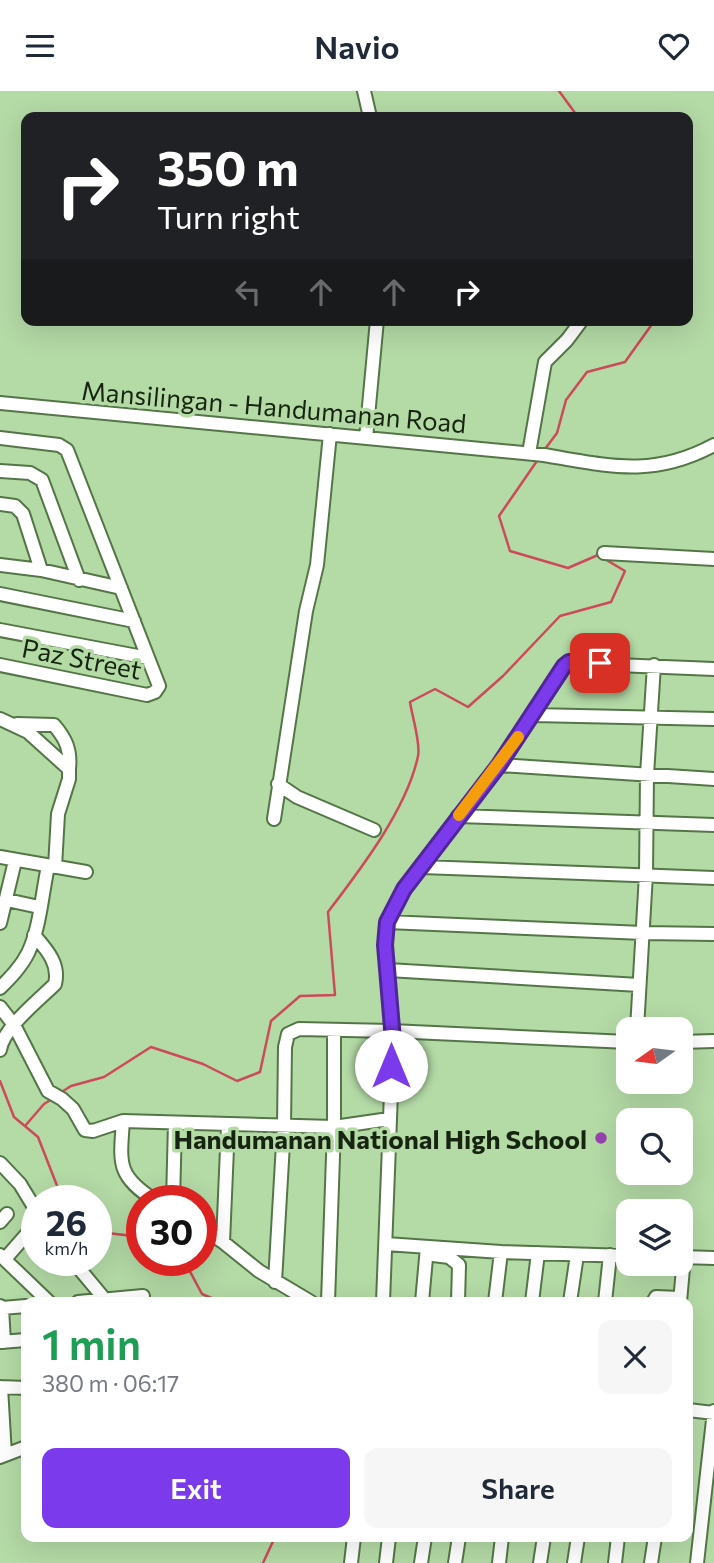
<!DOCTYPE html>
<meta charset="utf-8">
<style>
:root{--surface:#fff;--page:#f6f6f7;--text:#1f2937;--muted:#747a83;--accent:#7c3aed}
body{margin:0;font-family:Commissioner,sans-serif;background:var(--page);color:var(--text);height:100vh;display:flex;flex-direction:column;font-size:26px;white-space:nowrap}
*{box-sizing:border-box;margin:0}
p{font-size:23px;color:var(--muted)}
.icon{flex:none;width:38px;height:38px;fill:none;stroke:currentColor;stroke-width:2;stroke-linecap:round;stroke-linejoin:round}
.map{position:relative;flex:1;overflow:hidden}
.sheet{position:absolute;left:21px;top:1206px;width:672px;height:245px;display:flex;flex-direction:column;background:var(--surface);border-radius:14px;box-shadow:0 7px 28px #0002}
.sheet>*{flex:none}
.guide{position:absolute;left:21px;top:21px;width:672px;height:214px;border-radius:14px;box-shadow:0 7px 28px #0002;background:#202124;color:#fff;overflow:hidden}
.needle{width:46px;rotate:256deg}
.fabs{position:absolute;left:616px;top:926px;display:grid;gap:14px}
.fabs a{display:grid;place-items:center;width:77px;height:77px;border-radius:14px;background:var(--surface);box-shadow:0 7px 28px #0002;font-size:35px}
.speed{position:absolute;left:21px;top:1094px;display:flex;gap:14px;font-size:35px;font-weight:700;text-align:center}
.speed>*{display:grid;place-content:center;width:91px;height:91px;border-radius:50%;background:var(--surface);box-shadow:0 7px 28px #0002;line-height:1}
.speed small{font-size:18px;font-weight:400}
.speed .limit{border:10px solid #d22;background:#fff;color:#111}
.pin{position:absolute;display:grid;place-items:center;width:60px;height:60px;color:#fff;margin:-30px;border-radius:14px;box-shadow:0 4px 10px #0006}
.me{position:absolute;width:77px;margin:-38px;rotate:0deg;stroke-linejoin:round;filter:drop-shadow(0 0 5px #0008)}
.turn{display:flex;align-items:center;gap:24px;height:147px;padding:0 21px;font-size:32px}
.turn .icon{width:91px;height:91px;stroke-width:2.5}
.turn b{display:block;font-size:49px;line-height:60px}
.lanes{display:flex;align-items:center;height:66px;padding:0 21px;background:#0003;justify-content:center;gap:35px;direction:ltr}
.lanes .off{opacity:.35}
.round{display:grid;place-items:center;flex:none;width:74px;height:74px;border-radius:14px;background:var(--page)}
.head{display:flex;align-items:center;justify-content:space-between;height:119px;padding:0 21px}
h1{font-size:42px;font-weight:600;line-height:52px;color:#1e9e55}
.action{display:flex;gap:14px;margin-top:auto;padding:14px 21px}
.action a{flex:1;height:80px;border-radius:14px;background:var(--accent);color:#fff;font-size:28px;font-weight:600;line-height:80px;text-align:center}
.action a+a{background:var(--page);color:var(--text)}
header{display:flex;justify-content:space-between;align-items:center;height:91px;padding:0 21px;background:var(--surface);font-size:32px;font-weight:600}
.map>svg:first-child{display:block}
</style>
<header><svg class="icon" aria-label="menu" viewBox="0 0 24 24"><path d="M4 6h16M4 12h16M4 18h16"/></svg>Navio<svg class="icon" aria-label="heart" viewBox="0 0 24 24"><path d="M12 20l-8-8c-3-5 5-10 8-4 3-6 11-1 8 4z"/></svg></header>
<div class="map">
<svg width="714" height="1472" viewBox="0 0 714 1472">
<rect width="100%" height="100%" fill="#b4daa6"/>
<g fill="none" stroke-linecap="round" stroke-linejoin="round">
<path stroke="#cd4a58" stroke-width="2.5" d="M559 0 578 26
M545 358 557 342 566 309 587 281 625 271 655 229
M0 990 14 1026 38 1046 63 1110
M60 1002 71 995 104 986 151 956 203 973 237 990 260 981 271 930 300 905 335 904 328 821C360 779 407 718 418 665 421 653 412 625 410 611L435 598 468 616 503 585 560 525 611 511 625 480 598 464 568 477 510 460 499 425 539 367
M25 1035 44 1013 52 1008
M96 1136 107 1142 142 1146
M182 1169 186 1173 202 1203 221 1211
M263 1472 275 1446"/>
<defs>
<path id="minor" d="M364 0 370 26
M0 312 544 364C609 375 653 387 714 354
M0 347 59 354 67 359 159 595 155 601 147 604 0 574
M366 347 377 229
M529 362 545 271 567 249 582 229
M0 380 30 382 42 389 79 489
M0 413 15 415 23 423 41 479
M604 462 714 468
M0 474 41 479 121 497
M0 503 134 530
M0 539 148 567
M534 624 714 628
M0 628 28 641 69 678V688L58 723 55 776
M17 633 54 634C66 648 71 659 69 678
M499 674 714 688
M278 693 297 706 374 739
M458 725 714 734
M274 728 306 520 317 474 330 343
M0 766 86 781
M422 776 714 787
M7 809 39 816
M387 831 643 842 714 843
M0 832 15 770
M388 879 639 894
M0 897C10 887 21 876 28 862 40 837 42 803 48 775
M0 916 14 934 48 1000 62 1008 73 1018 85 1039 93 1040 123 1030
M637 938 646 783 647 684 654 574
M681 951 714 950
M0 959C3 937 39 909 55 893 60 873 47 859 34 844
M0 1072 20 1093 37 1121
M156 1110C116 1085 120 1072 123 1030L334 1036 389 1028
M173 1110 175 1032
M0 1131 7 1123
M201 1137 223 1151 259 1180 311 1211
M223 1151 228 1034
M386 1153 501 1161 628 1165
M0 1164 49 1211
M433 1164 449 1166 459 1174 458 1211
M681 1166 714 1167
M5 1168 26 1144
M72 1169 107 1211
M275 1191 284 1035 285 956 288 943 299 938 391 940 628 951
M78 1211 143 1205
M328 1211 334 1036V941
M383 1211 393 949 385 854 387 831 404 798 499 674 567 572 714 578
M422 1211 427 1156
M495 1211 501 1161
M532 1211 538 1162
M570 1211 577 1164
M605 1211 610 1164
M653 1211 656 1206 680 1207
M680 1211 684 1166
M0 1215 2 1217 26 1215
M2 1217 4 1251
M0 1251 26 1249
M0 1296 26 1297
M1 1296 5 1364
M688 1319 714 1322
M0 1366 26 1356
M351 1472 354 1446
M386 1472 389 1446
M421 1472 425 1446
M455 1472 459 1446
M499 1472 502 1446
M540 1472 544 1446
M574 1472 578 1446
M615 1472 618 1446
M651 1472 655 1446
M697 1472 714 1320"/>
</defs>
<use href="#minor" stroke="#547647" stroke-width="16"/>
<use href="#minor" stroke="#fff" stroke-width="12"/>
</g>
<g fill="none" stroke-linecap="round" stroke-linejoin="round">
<defs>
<path id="route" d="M391 975 393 949 385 854 387 831 404 798 499 674 564 575 569 571 600 572"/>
</defs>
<use href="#route" stroke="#51269a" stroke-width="18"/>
<use href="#route" stroke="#7c3aed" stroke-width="12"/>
<path stroke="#f59e0b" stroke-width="12" d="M459 724 518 646"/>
</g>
<circle fill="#9743b1" stroke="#b4daa6" stroke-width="2.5" cx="601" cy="1047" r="7"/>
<g text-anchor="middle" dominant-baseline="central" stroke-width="7" stroke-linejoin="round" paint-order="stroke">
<g font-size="26" fill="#162411" stroke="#b4daa6">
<text transform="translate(274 315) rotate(5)">Mansilingan - Handumanan Road</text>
<text transform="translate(82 567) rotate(11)">Paz Street</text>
</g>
<g font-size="26" font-weight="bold" fill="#162411" stroke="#b4daa6" text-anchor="end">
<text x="587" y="1047">Handumanan National High School</text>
</g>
</g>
</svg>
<div class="fabs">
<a><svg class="needle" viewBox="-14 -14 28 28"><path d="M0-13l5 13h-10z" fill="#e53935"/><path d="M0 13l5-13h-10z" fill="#747a83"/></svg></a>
<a><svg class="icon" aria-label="search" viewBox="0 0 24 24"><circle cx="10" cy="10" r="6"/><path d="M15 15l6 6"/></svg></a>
<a><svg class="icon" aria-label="layers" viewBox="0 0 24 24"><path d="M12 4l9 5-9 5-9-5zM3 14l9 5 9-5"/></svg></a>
</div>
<div class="speed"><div>26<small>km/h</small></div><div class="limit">30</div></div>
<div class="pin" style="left:600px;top:572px;background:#d93025"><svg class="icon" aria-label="arrive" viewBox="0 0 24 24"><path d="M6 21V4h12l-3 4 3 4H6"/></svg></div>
<svg class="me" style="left:391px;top:975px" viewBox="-20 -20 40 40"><circle r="19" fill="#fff"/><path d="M0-13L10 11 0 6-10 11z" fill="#7c3aed"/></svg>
<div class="guide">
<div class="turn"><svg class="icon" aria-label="right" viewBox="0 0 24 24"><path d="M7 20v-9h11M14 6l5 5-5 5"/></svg><div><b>350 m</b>Turn right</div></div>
<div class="lanes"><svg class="icon off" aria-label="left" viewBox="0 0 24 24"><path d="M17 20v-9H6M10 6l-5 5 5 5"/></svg><svg class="icon off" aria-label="ahead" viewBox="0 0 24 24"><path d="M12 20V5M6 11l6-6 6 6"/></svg><svg class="icon off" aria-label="ahead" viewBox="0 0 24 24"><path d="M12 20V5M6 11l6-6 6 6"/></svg><svg class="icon" aria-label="right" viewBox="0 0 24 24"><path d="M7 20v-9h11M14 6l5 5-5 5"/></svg></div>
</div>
<section class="sheet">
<div class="head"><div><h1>1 min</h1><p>380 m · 06:17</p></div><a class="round"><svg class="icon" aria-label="close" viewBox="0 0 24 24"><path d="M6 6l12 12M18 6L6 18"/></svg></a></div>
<div class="action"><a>Exit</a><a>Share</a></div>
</section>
</div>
